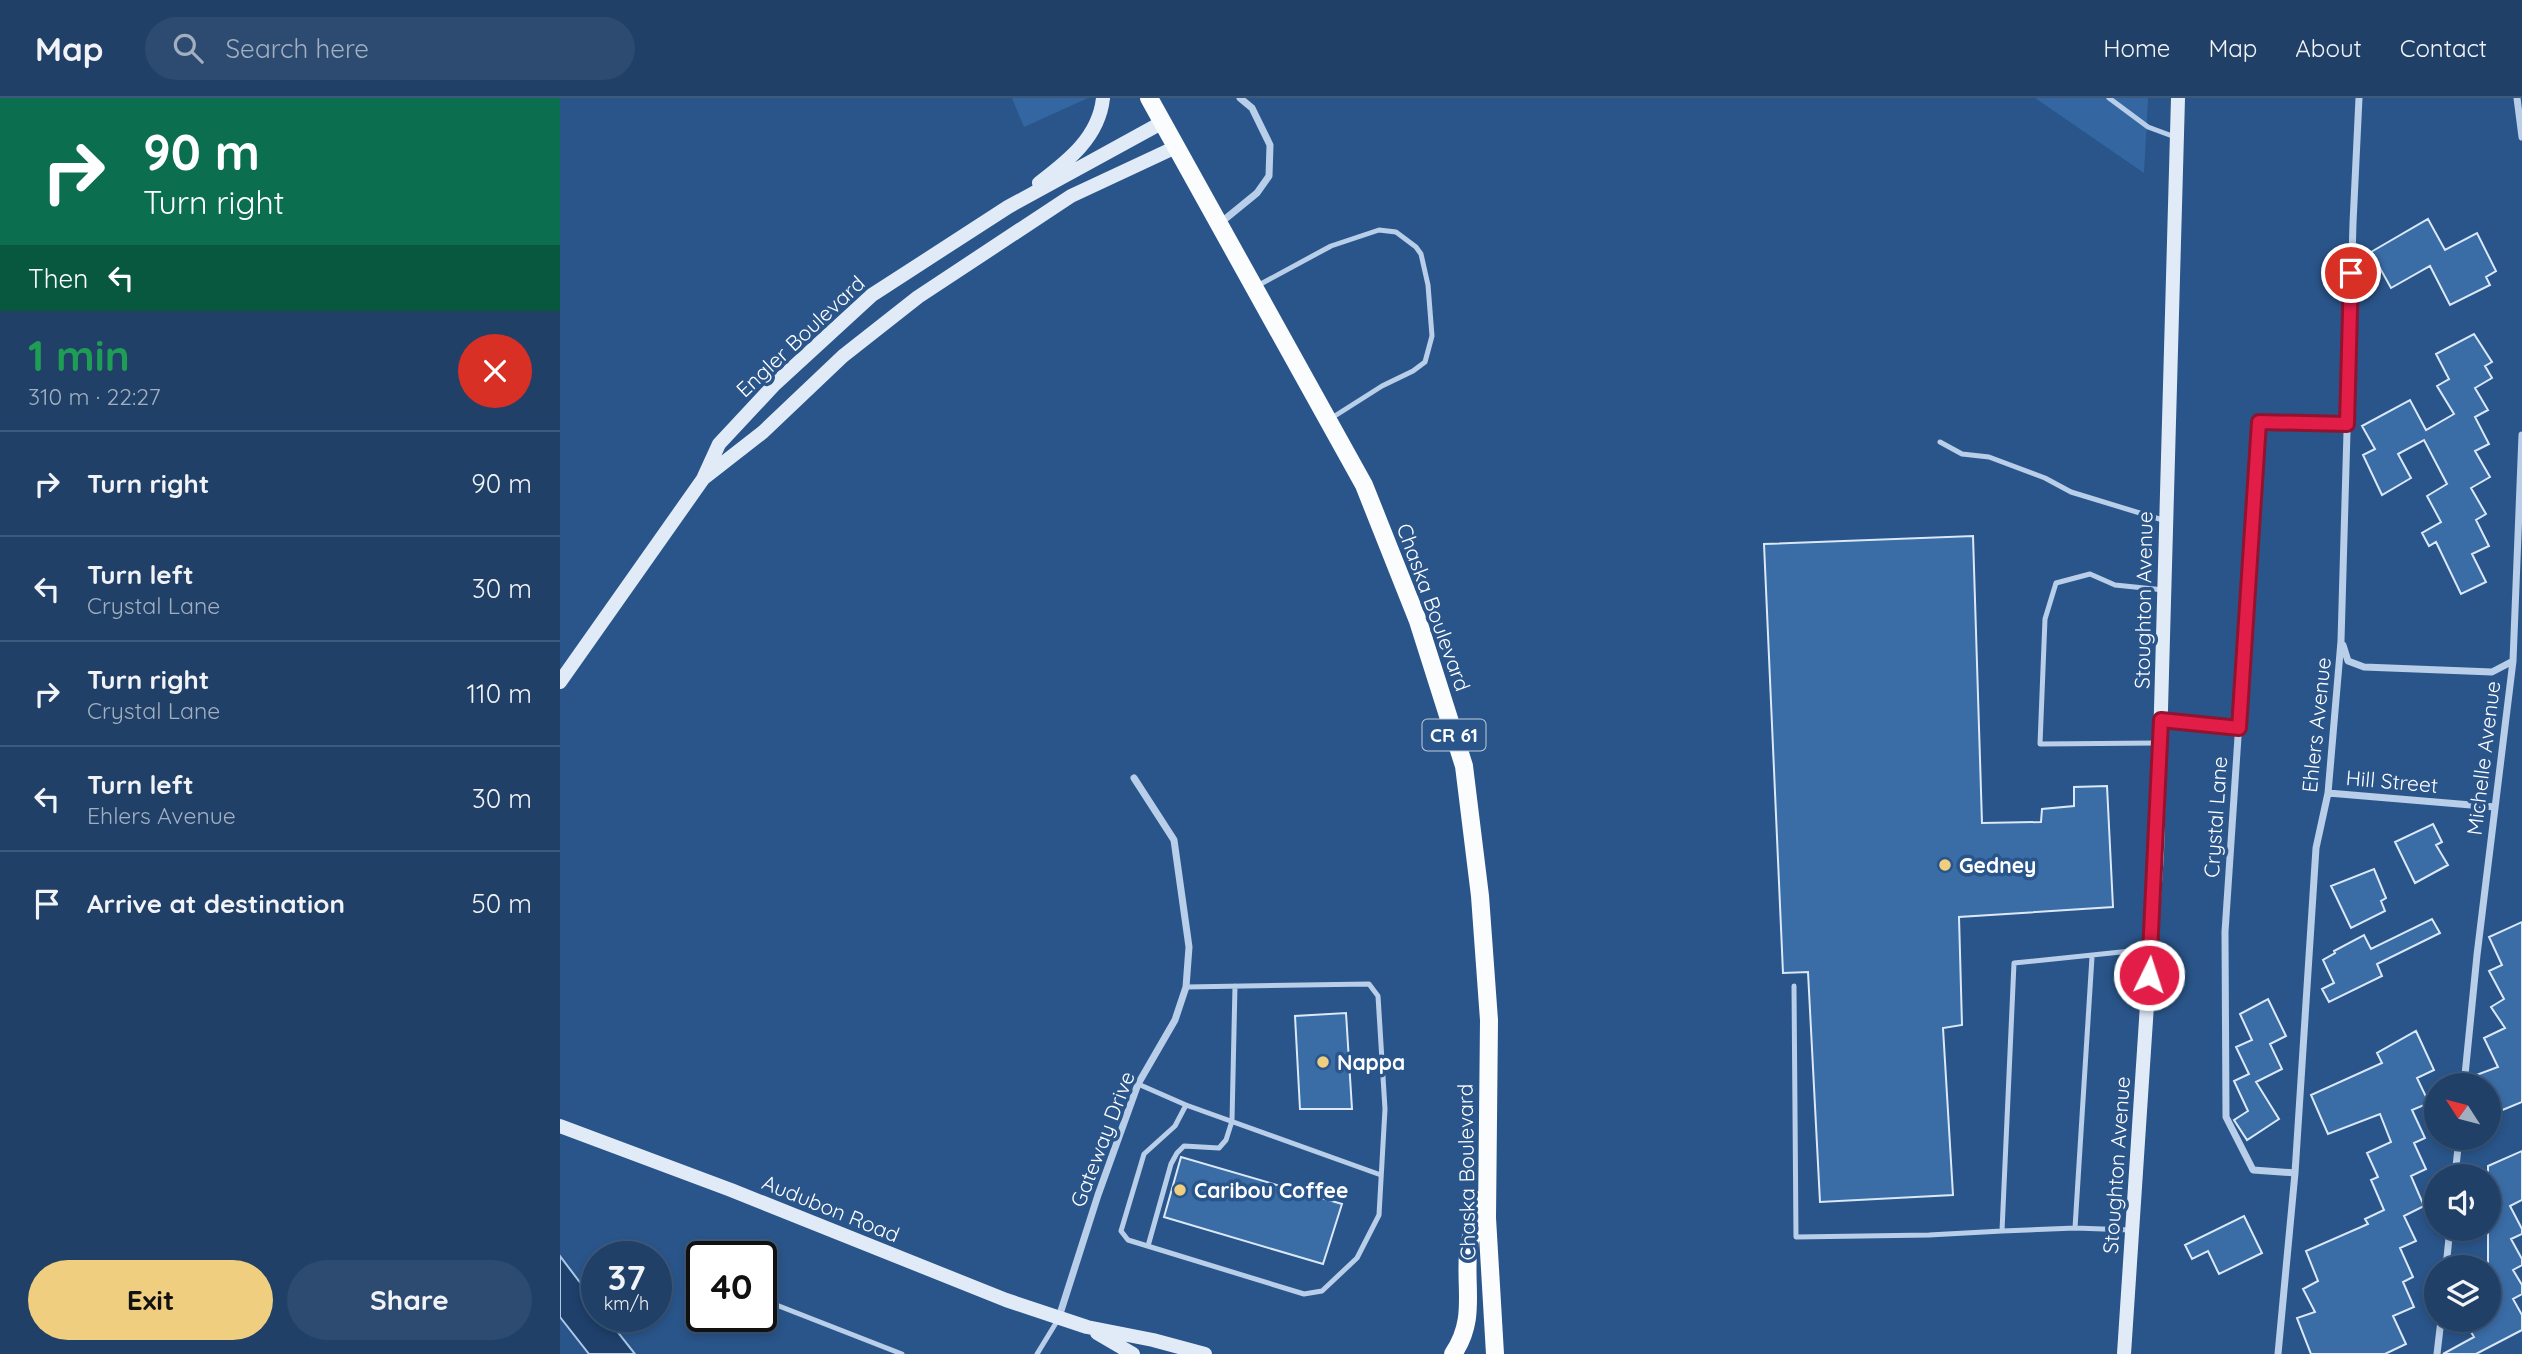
<!DOCTYPE html>
<meta charset="utf-8">
<style>
:root{--surface:#204068;--page:#2d4b71;--text:#f1f3f6;--muted:#a2afc0;--line:#3d597c;--accent:#f0ce7f}
body{margin:0;font-family:Quicksand,sans-serif;background:var(--page);color:var(--text);height:100vh;display:flex;flex-direction:column;font-size:26px;white-space:nowrap}
*{box-sizing:border-box;margin:0}
p{font-size:23px;color:var(--muted)}
.icon{flex:none;width:38px;height:38px;fill:none;stroke:currentColor;stroke-width:2;stroke-linecap:round;stroke-linejoin:round}
.map{position:relative;flex:1;overflow:hidden}
.details{display:flex;flex-direction:column;background:var(--surface);width:560px}
.details>*{flex:none}
.guide{background:#0b6e4f;color:#fff;overflow:hidden}
.needle{width:46px;rotate:306deg}
.tools{position:absolute;left:1864px;top:975px;display:grid;gap:14px}
.tools a{display:grid;place-items:center;width:77px;height:77px;border-radius:50%;background:var(--surface);box-shadow:0 4px 10px #0003,0 0 0 2px var(--line);font-size:35px}
.speed{position:absolute;left:21px;top:1143px;display:flex;gap:14px;font-size:35px;font-weight:700;text-align:center}
.speed>*{display:grid;place-content:center;width:91px;height:91px;border-radius:50%;background:var(--surface);box-shadow:0 4px 10px #0003,0 0 0 2px var(--line);line-height:1}
.speed small{font-size:18px;font-weight:400}
.speed .limit{border:4px solid #111;border-radius:10px;background:#fff;color:#111}
.pin{position:absolute;display:grid;place-items:center;width:60px;height:60px;color:#fff;margin:-30px;border:4px solid #fff;border-radius:50%;box-shadow:0 2px 7px #0007}
.me{position:absolute;width:77px;margin:-38px;rotate:4deg;stroke-linejoin:round;filter:drop-shadow(0 0 5px #0008)}
.turn{display:flex;align-items:center;gap:24px;height:147px;padding:0 28px;font-size:32px}
.turn .icon{width:91px;height:91px;stroke-width:2.5}
.turn b{display:block;font-size:49px;line-height:60px}
.then{display:flex;align-items:center;height:66px;padding:0 28px;background:#0003;gap:14px;font-size:26px}
.round{display:grid;place-items:center;flex:none;width:74px;height:74px;border-radius:37px;background:var(--page)}
.head{display:flex;align-items:center;justify-content:space-between;height:119px;padding:0 28px}
h1{font-size:42px;font-weight:700;line-height:52px;color:#1e9e55}
.action{display:flex;gap:14px;margin-top:auto;padding:14px 28px}
.action a{flex:1;height:80px;border-radius:42px;background:var(--accent);color:#111;font-size:28px;font-weight:700;line-height:80px;text-align:center}
.action a+a{background:var(--page);color:var(--text)}
ul{padding:0;list-style:none}
li{display:flex;align-items:center;gap:21px;height:105px;padding:0 28px;border-top:2px solid var(--line)}
li div{flex:1}
li b{display:block;font-size:26px}
li em{font-style:normal}
header{display:flex;align-items:center;gap:42px;box-sizing:border-box;height:98px;padding:0 35px;background:var(--surface);border-bottom:2px solid var(--line)}
header strong{font-size:33px}
nav{display:flex;gap:38px;margin-inline-start:auto;font-size:24px}
.search{width:490px;height:63px;background:var(--page);display:flex;align-items:center;gap:18px;box-sizing:border-box;padding:0 24px;border-radius:38px;color:var(--muted);font-size:26px}
main{display:flex;flex:1;min-height:0}
.map>svg:first-child{display:block}
</style>
<header>
<strong>Map</strong>
<div class="search"><svg class="icon" aria-label="search" viewBox="0 0 24 24"><circle cx="10" cy="10" r="6"/><path d="M15 15l6 6"/></svg>Search here</div>
<nav><a>Home</a><a>Map</a><a>About</a><a>Contact</a></nav>
</header>
<main>
<section class="details">
<div class="guide">
<div class="turn"><svg class="icon" aria-label="right" viewBox="0 0 24 24"><path d="M7 20v-9h11M14 6l5 5-5 5"/></svg><div><b>90 m</b>Turn right</div></div>
<div class="then">Then<svg class="icon" aria-label="left" viewBox="0 0 24 24"><path d="M17 20v-9H6M10 6l-5 5 5 5"/></svg></div>
</div>
<div class="head"><div><h1>1 min</h1><p>310 m · 22:27</p></div><a class="round" style="background:#d93025;color:#fff"><svg class="icon" aria-label="close" viewBox="0 0 24 24"><path d="M6 6l12 12M18 6L6 18"/></svg></a></div>
<ul>
<li><svg class="icon" aria-label="right" viewBox="0 0 24 24"><path d="M7 20v-9h11M14 6l5 5-5 5"/></svg><div><b>Turn right</b></div><em>90 m</em></li>
<li><svg class="icon" aria-label="left" viewBox="0 0 24 24"><path d="M17 20v-9H6M10 6l-5 5 5 5"/></svg><div><b>Turn left</b><p>Crystal Lane</p></div><em>30 m</em></li>
<li><svg class="icon" aria-label="right" viewBox="0 0 24 24"><path d="M7 20v-9h11M14 6l5 5-5 5"/></svg><div><b>Turn right</b><p>Crystal Lane</p></div><em>110 m</em></li>
<li><svg class="icon" aria-label="left" viewBox="0 0 24 24"><path d="M17 20v-9H6M10 6l-5 5 5 5"/></svg><div><b>Turn left</b><p>Ehlers Avenue</p></div><em>30 m</em></li>
<li><svg class="icon" aria-label="arrive" viewBox="0 0 24 24"><path d="M6 21V4h12l-3 4 3 4H6"/></svg><div><b>Arrive at destination</b></div><em>50 m</em></li>
</ul>
<div class="action"><a>Exit</a><a>Share</a></div>
</section>
<div class="map">
<svg width="1962" height="1256" viewBox="0 0 1962 1256">
<rect width="100%" height="100%" fill="#2a558a"/>
<path fill="#3467a1" d="M452 0H528L464 29Z
M1475 0H1588L1584 75Z"/>
<path fill="#1e406b" stroke="#acc9e9" stroke-width="2" d="M0 1158 37 1207V1218H45L75 1256H29L0 1219Z"/>
<path fill="#3a6ca6" stroke="#dbe8f7" stroke-width="2" d="M1868 121 1885 152 1917 135 1936 173 1926 179 1930 187 1890 207 1870 168 1831 190 1811 154Z
M1914 236 1932 264 1925 268 1932 280 1915 290 1928 312 1915 319 1929 346 1915 353 1930 379 1911 390 1926 416 1916 422 1929 448 1912 456 1926 484 1901 496 1876 444 1869 448 1862 435 1881 424 1867 398 1887 386 1864 342 1838 356 1851 380 1822 397 1803 357 1815 351 1802 328 1850 302 1866 332 1894 316 1877 288 1889 281 1876 256Z
M1413 438 1422 725 1481 724 1482 711 1514 708V689L1547 688 1553 809 1399 819 1402 927 1383 930 1393 1097 1260 1104 1248 874 1223 875 1204 446Z
M1873 726 1882 744 1876 747 1888 767 1855 785 1835 744Z
M1814 771 1826 800 1821 803 1825 813 1791 830 1771 788Z
M1872 821 1880 835 1817 866 1822 878 1769 904 1762 891 1774 885 1763 862 1775 855 1774 853 1804 837 1811 851Z
M1962 824V1004L1928 1018V987H1910L1911 979 1938 969 1924 940 1945 930 1931 909 1944 901 1929 873 1942 867 1929 839Z
M1708 901 1726 938 1710 946 1722 971 1696 984 1719 1021 1687 1042 1674 1022 1688 1013 1674 983 1689 976 1676 949 1692 942 1680 916Z
M786 915 792 1011H740L735 918Z
M1856 933 1874 972 1857 980 1869 1005 1852 1012 1865 1040 1854 1045 1866 1071 1851 1078 1864 1108 1844 1118 1856 1143 1840 1150 1853 1179 1843 1184 1854 1209 1833 1218 1846 1246 1825 1256H1751L1737 1220 1755 1214 1743 1191 1758 1183 1746 1153 1808 1126 1805 1121 1824 1112 1811 1082 1818 1079 1807 1055 1831 1044 1820 1016 1768 1036 1751 997 1822 965 1817 955Z
M1962 1053V1102L1950 1108 1962 1131V1136L1951 1141 1962 1161V1167L1953 1172 1962 1187V1196L1953 1201 1962 1217V1232L1916 1256H1883L1914 1239 1904 1222H1928V1068Z
M621 1059 782 1106 763 1166 604 1119Z
M1684 1118 1702 1155 1659 1176 1648 1153 1632 1161 1625 1147Z"/>
<g fill="none" stroke-linecap="round" stroke-linejoin="round">
<path stroke="#b8cee9" stroke-width="5" d="M1549 0 1588 29 1615 39
M697 188 771 148 819 132 836 134 856 149 861 156 868 187 872 238 865 264 853 273 822 288 770 321
M1380 344 1402 356 1429 359 1485 380 1511 394 1606 423
M1597 645 1480 646 1485 521 1496 485 1530 476 1555 487 1604 492
M1234 888 1236 1139 1369 1137 1442 1133 1454 865 1590 851
M578 986 626 1007 615 1028 584 1056 561 1133 568 1142 744 1196 762 1193 797 1160 819 1117 825 1011 818 898 809 886 626 889
M626 1007 821 1077
M1515 1130 1571 1132
M1442 1133 1515 1130 1532 859
M588 1148 611 1066 617 1055 624 1048 659 1050 666 1042 672 1023 675 888
M201 1201 342 1256
M477 1256 499 1220"/>
<path stroke="#b8cee9" stroke-width="7" d="M1957 0 1962 39
M659 126 697 95 709 78 710 47 692 10 680 0
M1783 547 1788 563 1804 569 1932 574 1953 563
M1601 622 1679 630
M1768 695 1935 709
M1904 987 1917 857 1953 563 1962 337
M1735 1075 1693 1072 1666 1019 1665 834 1699 324 1787 325
M1895 1078 1899 1040
M1886 1169 1890 1130
M499 1219 538 1097 578 986 615 922 626 889 629 849 614 742 574 680
M1718 1256 1735 1075 1756 750 1768 695 1781 543 1793 125 1799 0
M1877 1256 1881 1222"/>
<path stroke="#e1ebf8" stroke-width="14" d="M479 85C508 63 539 39 543 0
M144 380 203 334 283 258 358 199 511 98 616 49
M0 584 143 381 159 346 215 286 312 197 448 109 603 24
M0 1028 171 1092 446 1202 527 1229 593 1242 645 1256
M537 1235 573 1256
M1564 1256 1597 755 1618 0"/>
<path stroke="#fafcfe" stroke-width="18" d="M589 0 804 387 858 523 904 668 920 798 929 922 927 1120 935 1256
M893 1256C916 1222 905 1193 908 1155 910 1138 916 1119 920 1102"/>
</g>
<g fill="none" stroke-linecap="round" stroke-linejoin="round">
<defs>
<path id="route" d="M1589 877 1601 622 1679 630 1699 324 1787 326 1791 175"/>
</defs>
<use href="#route" stroke="#92132f" stroke-width="18"/>
<use href="#route" stroke="#e11d48" stroke-width="12"/>
</g>
<g fill="#f0ce7f" stroke="#2a558a" stroke-width="2.5">
<circle cx="1385" cy="767" r="7"/>
<circle cx="763" cy="964" r="7"/>
<circle cx="620" cy="1092" r="7"/>
</g>
<g text-anchor="middle" dominant-baseline="central" stroke-width="7" stroke-linejoin="round" paint-order="stroke">
<rect fill="#2a558a" stroke="#bfccdc" stroke-width="2" x="862.5" y="621.5" width="63" height="31" rx="5"/>
<g font-size="19" font-weight="bold" fill="#fff">
<text x="894" y="637">CR 61</text>
</g>
<g font-size="21" fill="#fff" stroke="#2a558a">
<text transform="translate(240 238) rotate(-43)">Engler Boulevard</text>
<text transform="translate(1583 502) rotate(-89)">Stoughton Avenue</text>
<text transform="translate(874 509) rotate(70)">Chaska Boulevard</text>
<text transform="translate(1756 627) rotate(-84)">Ehlers Avenue</text>
<text transform="translate(1923 660) rotate(-83)">Michelle Avenue</text>
<text transform="translate(1832 683) rotate(5)">Hill Street</text>
<text transform="translate(1655 719) rotate(-86)">Crystal Lane</text>
<text transform="translate(542 1041) rotate(-69)">Gateway Drive</text>
<text transform="translate(1556 1067) rotate(-86)">Stoughton Avenue</text>
<text transform="translate(906 1074) rotate(-91)">Chaska Boulevard</text>
<text transform="translate(271 1110) rotate(22)">Audubon Road</text>
</g>
<g font-size="21" font-weight="bold" fill="#fff" stroke="#2a558a" text-anchor="start">
<text x="1399" y="767">Gedney</text>
<text x="777" y="964">Nappa</text>
<text x="634" y="1092">Caribou Coffee</text>
</g>
</g>
</svg>
<div class="tools">
<a><svg class="needle" viewBox="-14 -14 28 28"><path d="M0-13l5 13h-10z" fill="#e53935"/><path d="M0 13l5-13h-10z" fill="#a2afc0"/></svg></a>
<a><svg class="icon" aria-label="sound" viewBox="0 0 24 24"><path d="M4 9h4l5-4v14l-5-4H4zM17 9q2 3 0 6"/></svg></a>
<a><svg class="icon" aria-label="layers" viewBox="0 0 24 24"><path d="M12 4l9 5-9 5-9-5zM3 14l9 5 9-5"/></svg></a>
</div>
<div class="speed"><div>37<small>km/h</small></div><div class="limit">40</div></div>
<div class="pin" style="left:1791px;top:175px;background:#d93025"><svg class="icon" aria-label="arrive" viewBox="0 0 24 24"><path d="M6 21V4h12l-3 4 3 4H6"/></svg></div>
<svg class="me" style="left:1589px;top:877px" viewBox="-20 -20 40 40"><circle r="17" fill="#e11d48" stroke="#fff" stroke-width="3"/><path d="M0-11L8 9 0 5-8 9z" fill="#fff"/></svg>
</div>
</main>
